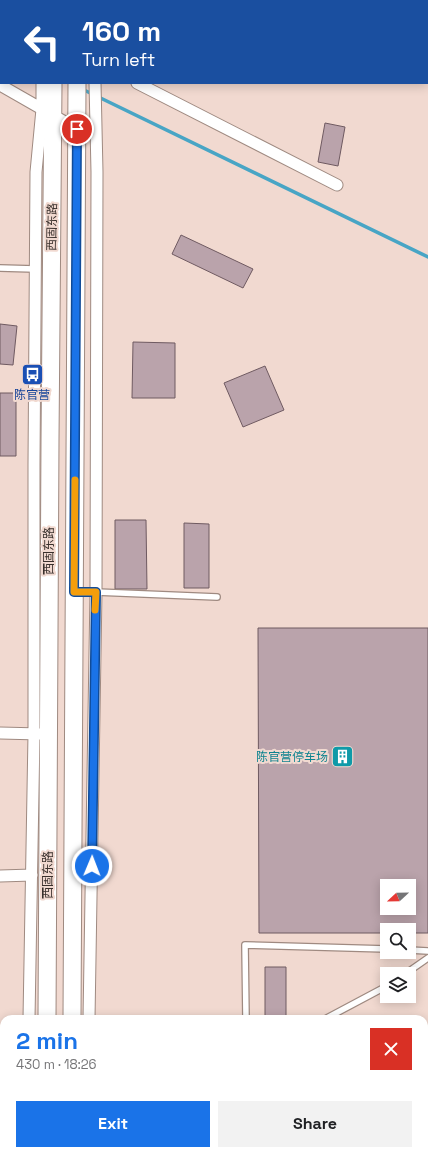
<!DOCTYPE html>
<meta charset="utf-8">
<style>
:root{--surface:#fff;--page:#f2f2f2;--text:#202124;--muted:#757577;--accent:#1a73e8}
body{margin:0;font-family:"Space Grotesk","Noto Sans SC",sans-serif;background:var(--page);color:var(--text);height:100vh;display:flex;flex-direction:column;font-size:15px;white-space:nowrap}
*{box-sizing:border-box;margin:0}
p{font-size:13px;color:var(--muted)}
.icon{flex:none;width:22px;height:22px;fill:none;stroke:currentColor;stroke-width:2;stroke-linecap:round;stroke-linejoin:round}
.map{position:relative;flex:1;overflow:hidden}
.sheet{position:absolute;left:0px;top:1015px;width:428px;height:140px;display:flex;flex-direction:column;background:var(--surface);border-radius:12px 12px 0 0;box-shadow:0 2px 10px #0003}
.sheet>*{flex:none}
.banner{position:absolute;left:0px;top:0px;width:428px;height:84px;box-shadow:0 2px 10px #0003;background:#1a4fa0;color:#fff;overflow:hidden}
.needle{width:26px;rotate:248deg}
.tools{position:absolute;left:380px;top:879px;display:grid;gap:8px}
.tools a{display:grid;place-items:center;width:36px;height:36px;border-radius:0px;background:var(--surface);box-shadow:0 2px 10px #0003;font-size:20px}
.pin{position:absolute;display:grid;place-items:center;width:34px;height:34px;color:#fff;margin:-17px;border:2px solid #fff;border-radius:50%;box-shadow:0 1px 4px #0007}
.me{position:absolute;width:44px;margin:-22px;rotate:1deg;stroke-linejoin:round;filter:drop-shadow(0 0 3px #0008)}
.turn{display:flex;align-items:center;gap:14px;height:84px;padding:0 16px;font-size:18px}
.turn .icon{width:52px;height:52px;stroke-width:2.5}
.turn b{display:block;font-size:28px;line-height:34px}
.round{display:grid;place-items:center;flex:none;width:42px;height:42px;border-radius:0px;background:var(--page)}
.head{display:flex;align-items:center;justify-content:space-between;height:68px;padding:0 16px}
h1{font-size:24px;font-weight:700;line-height:30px;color:var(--accent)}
.button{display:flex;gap:8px;margin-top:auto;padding:8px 16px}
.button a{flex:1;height:46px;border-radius:0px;background:var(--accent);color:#fff;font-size:16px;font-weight:700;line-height:46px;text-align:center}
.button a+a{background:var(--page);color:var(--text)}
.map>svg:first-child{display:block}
</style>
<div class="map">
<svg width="428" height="1155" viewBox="0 0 428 1155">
<rect width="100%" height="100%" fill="#f1d9d0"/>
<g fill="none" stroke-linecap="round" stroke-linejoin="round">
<path stroke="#48a5c5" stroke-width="3.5" d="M0 47 1 48
M82 89 428 257"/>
</g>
<path fill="#baa3ab" stroke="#6f5a61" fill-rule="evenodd" d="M325 123 345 127 338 166 318 162Z
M181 235 253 269 243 288 172 254Z
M0 324 17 326 13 365 0 364Z
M133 342 175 343V398H132Z
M265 366 284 410 243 427 224 383Z
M0 393H16V456H0Z
M115 520H146L147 589H115Z
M184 523 209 524V588H184Z
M258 628H428V933H409V930H387V933H259ZM387 886H409V908H387Z
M265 967H286V1019H265Z"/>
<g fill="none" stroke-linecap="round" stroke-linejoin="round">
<defs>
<path id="service" d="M0 268 35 269
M76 592H96L217 597
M409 950 428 951
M405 974 428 958
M246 1019 245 945 387 949
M325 1019 387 986"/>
<path id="minor" d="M40 0V1
M96 1V0
M137 83 337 185
M0 85 77 129
M0 733 40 734
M0 876 32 875
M29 1019 34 734V464L36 172 42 109V83
M89 1019 96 592 97 172 95 83
M0 1086H4
M29 1151V1155
M87 1151V1155"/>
<path id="primary" d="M53 1V0
M77 1V0
M47 1019 50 439 53 83
M72 1019 77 83
M46 1155V1151
M71 1155V1151"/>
</defs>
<use href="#service" stroke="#9f8a81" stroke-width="8"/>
<use href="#minor" stroke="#9f8a81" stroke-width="13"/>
<use href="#primary" stroke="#9f8a81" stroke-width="19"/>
<use href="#service" stroke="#fff" stroke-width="5.5"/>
<use href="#minor" stroke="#fff" stroke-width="11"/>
<use href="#primary" stroke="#fff" stroke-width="17"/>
</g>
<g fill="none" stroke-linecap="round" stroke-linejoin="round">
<defs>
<path id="route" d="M77 129 74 592H96L92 866"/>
</defs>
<use href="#route" stroke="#114b97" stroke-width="10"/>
<use href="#route" stroke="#1a73e8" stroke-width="7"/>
<path stroke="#f59e0b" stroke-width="7" d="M75 480 74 592H96L95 610"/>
</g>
<defs>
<symbol id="bus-square" viewBox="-11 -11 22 22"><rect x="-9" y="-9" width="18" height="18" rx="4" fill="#1a4fb4" stroke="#f1d9d0"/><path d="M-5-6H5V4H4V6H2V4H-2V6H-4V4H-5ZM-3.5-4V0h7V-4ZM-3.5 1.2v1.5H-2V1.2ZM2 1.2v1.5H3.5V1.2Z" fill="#fff"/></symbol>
<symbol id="building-square" viewBox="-11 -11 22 22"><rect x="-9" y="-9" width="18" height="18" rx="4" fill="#0f9aa8" stroke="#f1d9d0"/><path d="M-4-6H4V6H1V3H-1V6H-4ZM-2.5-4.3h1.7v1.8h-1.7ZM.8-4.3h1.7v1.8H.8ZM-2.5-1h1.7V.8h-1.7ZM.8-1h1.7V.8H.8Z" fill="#fff"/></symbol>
</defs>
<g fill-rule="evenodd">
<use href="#bus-square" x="20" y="362" width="25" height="25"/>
<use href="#building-square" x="330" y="744" width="25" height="25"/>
</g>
<g text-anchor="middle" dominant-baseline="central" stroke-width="4" stroke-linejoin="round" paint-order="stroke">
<g font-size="12" fill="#39302c" stroke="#f1d9d0">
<text transform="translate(52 227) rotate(-89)">西固东路</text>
<text transform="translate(49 551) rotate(-90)">西固东路</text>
<text transform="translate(48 875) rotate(-90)">西固东路</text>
</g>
<g font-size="12" fill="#164399" stroke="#f1d9d0">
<text x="32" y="395">陈官营</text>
</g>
<g font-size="12" fill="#0d838f" stroke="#f1d9d0" text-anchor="end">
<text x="328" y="757">陈官营停车场</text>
</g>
</g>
</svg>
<div class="tools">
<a><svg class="needle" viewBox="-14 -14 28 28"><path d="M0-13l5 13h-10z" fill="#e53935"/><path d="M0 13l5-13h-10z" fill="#757577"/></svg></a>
<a><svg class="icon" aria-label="search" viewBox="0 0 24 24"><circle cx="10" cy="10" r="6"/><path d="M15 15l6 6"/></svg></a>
<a><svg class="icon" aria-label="layers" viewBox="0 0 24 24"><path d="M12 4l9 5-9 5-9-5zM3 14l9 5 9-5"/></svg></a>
</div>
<div class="pin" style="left:77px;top:129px;background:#d93025"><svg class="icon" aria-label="arrive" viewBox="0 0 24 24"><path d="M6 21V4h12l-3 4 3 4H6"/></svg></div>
<svg class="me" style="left:92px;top:866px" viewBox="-20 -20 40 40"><circle r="17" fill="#1a73e8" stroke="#fff" stroke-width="3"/><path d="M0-11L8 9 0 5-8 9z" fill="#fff"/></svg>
<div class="banner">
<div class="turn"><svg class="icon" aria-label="left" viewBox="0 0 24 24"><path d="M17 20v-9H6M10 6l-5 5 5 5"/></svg><div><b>160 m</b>Turn left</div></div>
</div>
<section class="sheet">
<div class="head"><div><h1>2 min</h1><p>430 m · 18:26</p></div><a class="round" style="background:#d93025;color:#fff"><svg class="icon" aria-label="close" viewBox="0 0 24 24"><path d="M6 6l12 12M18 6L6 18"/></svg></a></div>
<div class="button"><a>Exit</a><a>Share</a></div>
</section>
</div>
